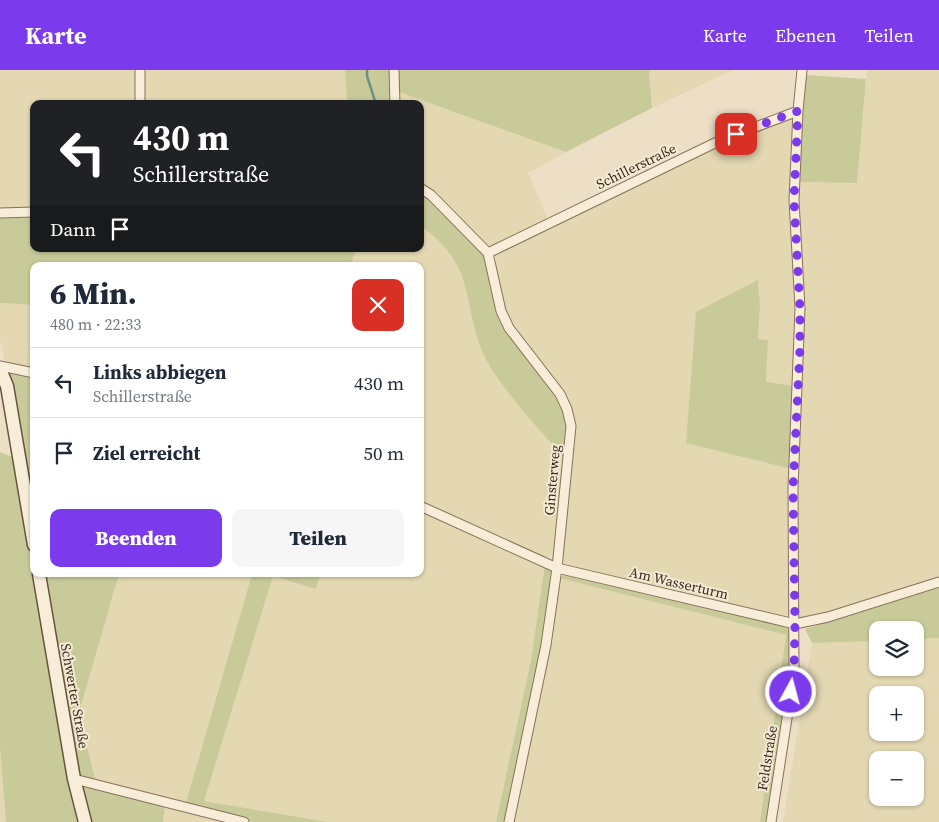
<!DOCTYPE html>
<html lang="de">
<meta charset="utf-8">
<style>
:root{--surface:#fff;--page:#f6f6f7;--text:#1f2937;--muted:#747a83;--line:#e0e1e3;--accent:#7c3aed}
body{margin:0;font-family:"Source Serif 4",serif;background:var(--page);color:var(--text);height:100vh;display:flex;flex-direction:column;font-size:19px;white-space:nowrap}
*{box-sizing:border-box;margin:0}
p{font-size:16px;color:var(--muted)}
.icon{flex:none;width:28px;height:28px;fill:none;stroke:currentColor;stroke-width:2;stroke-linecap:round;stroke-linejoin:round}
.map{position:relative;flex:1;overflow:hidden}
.panel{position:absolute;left:30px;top:192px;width:394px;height:315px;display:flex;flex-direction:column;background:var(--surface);border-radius:10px;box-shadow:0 1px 4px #0004}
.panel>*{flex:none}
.top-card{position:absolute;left:30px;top:30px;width:394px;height:152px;border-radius:10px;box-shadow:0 1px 4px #0004;background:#202124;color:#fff;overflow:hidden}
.buttons{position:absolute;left:869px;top:551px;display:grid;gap:10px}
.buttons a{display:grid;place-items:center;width:55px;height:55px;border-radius:10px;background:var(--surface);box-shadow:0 1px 4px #0004;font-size:25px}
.pin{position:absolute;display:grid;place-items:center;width:42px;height:42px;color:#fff;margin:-21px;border-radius:10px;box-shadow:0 2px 8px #0006}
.me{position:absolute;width:55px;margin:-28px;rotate:7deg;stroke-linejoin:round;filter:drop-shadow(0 0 4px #0008)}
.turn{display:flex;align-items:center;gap:18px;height:105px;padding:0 20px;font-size:22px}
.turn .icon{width:65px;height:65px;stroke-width:2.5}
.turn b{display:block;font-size:35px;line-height:42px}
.then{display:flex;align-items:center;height:48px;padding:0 20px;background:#0003;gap:10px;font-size:19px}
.round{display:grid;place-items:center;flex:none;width:52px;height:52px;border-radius:10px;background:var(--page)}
.overview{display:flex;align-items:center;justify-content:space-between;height:85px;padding:0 20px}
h1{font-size:30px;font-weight:800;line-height:38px}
.primary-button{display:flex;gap:10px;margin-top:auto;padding:10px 20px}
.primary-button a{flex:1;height:58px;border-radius:10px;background:var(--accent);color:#fff;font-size:20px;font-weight:800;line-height:58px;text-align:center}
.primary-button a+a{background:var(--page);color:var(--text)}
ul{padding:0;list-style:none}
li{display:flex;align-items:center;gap:15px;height:70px;padding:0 20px;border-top:1px solid var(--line)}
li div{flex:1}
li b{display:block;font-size:19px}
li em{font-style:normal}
header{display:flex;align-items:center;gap:30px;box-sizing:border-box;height:70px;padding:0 25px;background:var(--accent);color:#fff}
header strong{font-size:24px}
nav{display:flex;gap:28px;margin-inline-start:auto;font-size:18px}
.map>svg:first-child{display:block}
</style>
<header>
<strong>Karte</strong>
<nav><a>Karte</a><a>Ebenen</a><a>Teilen</a></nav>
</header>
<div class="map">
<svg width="939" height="752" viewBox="0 0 939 752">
<rect width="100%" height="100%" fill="#eddfc5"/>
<path fill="#e3d8b2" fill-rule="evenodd" d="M0 0H139V34H34V140L0 141Z
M141 0H345L347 34H142Z
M649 0H733L652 38Z
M867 0H939V509L802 549 797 542 793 418 800 279 798 112 857 113Z
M396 21 566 82 528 103 549 152 489 181 420 116V34H396Z
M787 48 793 51 798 239 795 316 766 313 768 270 758 269 760 236 758 210 686 373 791 399 790 543 783 548 569 498 562 494 560 487 573 355 511 257 504 240 496 193 497 185 500 182 721 74Z
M420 156 434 165 454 188 468 222 474 255 481 278 491 297 521 338 565 389 556 476 553 485 546 488 420 434V196H350L356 179H420Z
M0 233 34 235V301L5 293 0 268Z
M420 438 545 494 531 590 496 752H328L204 731 273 506 315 518 320 504H420Z
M119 504H252L185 736 96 713 79 644Z
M559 508 786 565 760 752H511Z
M939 568V752H783L812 573 877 571 878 598H915V569ZM878 625H915V662H878ZM878 690H915V728H878Z
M0 677 6 752H0Z
M165 734 239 752H163Z"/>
<path fill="#c8cb99" d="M345 0H393L394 34H347Z
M396 0H649L652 38 566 82 396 21Z
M806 5 866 9 857 113 798 112Z
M420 119 486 185 499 242 563 334 568 358 565 389C540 360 512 331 491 298 458 244 483 198 420 156Z
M34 144V179H356L350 196H34V235L0 233V146Z
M758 210 760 236 758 269 768 270 766 312 795 316 791 399 686 373 696 242Z
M7 299 34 307V456Z
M0 382 15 388 34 504 82 752H6L0 677Z
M545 494 553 501 544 573 506 752H496L531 590Z
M42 504H119L79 643 96 713 76 708Z
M252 504H320L316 519 273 506 204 731 328 752H253L185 736Z
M566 504 787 556 790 559 791 603 768 752H760L786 565 559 508Z
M939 517V568L915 569V560H878L877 571 812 573 805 559Z
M78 712 165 734 163 752H89Z"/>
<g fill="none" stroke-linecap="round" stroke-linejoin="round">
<path stroke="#6d8f85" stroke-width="2.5" d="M367 0V6L376 34"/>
<defs>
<path id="street" d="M140 0V34
M394 0 395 34
M420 118 431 125 488 183 501 241 509 258 560 324 567 339 571 356 557 498 546 575 509 752
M0 143 34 142
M488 183 721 70 798 41
M0 296 34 303
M420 436 557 498 795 554 828 547 939 512
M74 709 244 752
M771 752 794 603 793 418 800 238 794 130 798 41 802 0"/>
<path id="secondary" d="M0 299 7 316 34 475
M39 504 74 709 85 752"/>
</defs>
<use href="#street" stroke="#88705b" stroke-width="11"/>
<use href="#secondary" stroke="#69523e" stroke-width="15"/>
<use href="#street" stroke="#f8edd8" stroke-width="9"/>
<use href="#secondary" stroke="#f8edd8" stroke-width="12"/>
</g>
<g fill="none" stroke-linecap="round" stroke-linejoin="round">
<path stroke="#7c3aed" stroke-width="9" stroke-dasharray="0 16.2" d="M736 64 798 41 794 130 800 238V279L793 418 795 554 794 603 791 622"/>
</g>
<g text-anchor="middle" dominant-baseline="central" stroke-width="4" stroke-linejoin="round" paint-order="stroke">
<g font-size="14" fill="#382a1f" stroke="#f5ead4">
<text transform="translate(636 96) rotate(-26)">Schillerstraße</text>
<text transform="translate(552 410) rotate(-85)">Ginsterweg</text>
<text transform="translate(679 513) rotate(13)">Am Wasserturm</text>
<text transform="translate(75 626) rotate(80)">Schwerter Straße</text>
<text transform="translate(767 688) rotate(-81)">Feldstraße</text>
</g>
</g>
</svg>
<div class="buttons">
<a><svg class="icon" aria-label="layers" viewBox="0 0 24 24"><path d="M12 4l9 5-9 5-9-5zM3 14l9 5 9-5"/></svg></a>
<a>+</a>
<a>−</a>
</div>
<div class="pin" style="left:736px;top:64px;background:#d93025"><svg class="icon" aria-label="arrive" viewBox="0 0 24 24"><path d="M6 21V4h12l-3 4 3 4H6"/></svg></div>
<svg class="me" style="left:791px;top:622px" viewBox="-20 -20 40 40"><circle r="17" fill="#7c3aed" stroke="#fff" stroke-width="3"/><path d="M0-11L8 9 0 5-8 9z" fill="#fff"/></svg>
<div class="top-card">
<div class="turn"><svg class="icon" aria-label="left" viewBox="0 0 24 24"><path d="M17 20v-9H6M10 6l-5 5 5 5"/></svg><div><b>430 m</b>Schillerstraße</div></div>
<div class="then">Dann<svg class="icon" aria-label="arrive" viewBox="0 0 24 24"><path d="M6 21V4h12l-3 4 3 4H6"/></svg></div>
</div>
<section class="panel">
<div class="overview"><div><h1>6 Min.</h1><p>480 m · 22:33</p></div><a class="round" style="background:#d93025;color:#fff"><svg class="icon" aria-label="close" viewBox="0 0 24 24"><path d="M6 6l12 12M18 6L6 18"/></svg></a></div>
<ul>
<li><svg class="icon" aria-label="left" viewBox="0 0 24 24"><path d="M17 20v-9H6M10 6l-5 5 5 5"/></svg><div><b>Links abbiegen</b><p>Schillerstraße</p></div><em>430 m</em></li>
<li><svg class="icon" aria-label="arrive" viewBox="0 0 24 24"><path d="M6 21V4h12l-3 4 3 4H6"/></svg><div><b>Ziel erreicht</b></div><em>50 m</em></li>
</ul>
<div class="primary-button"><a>Beenden</a><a>Teilen</a></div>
</section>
</div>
